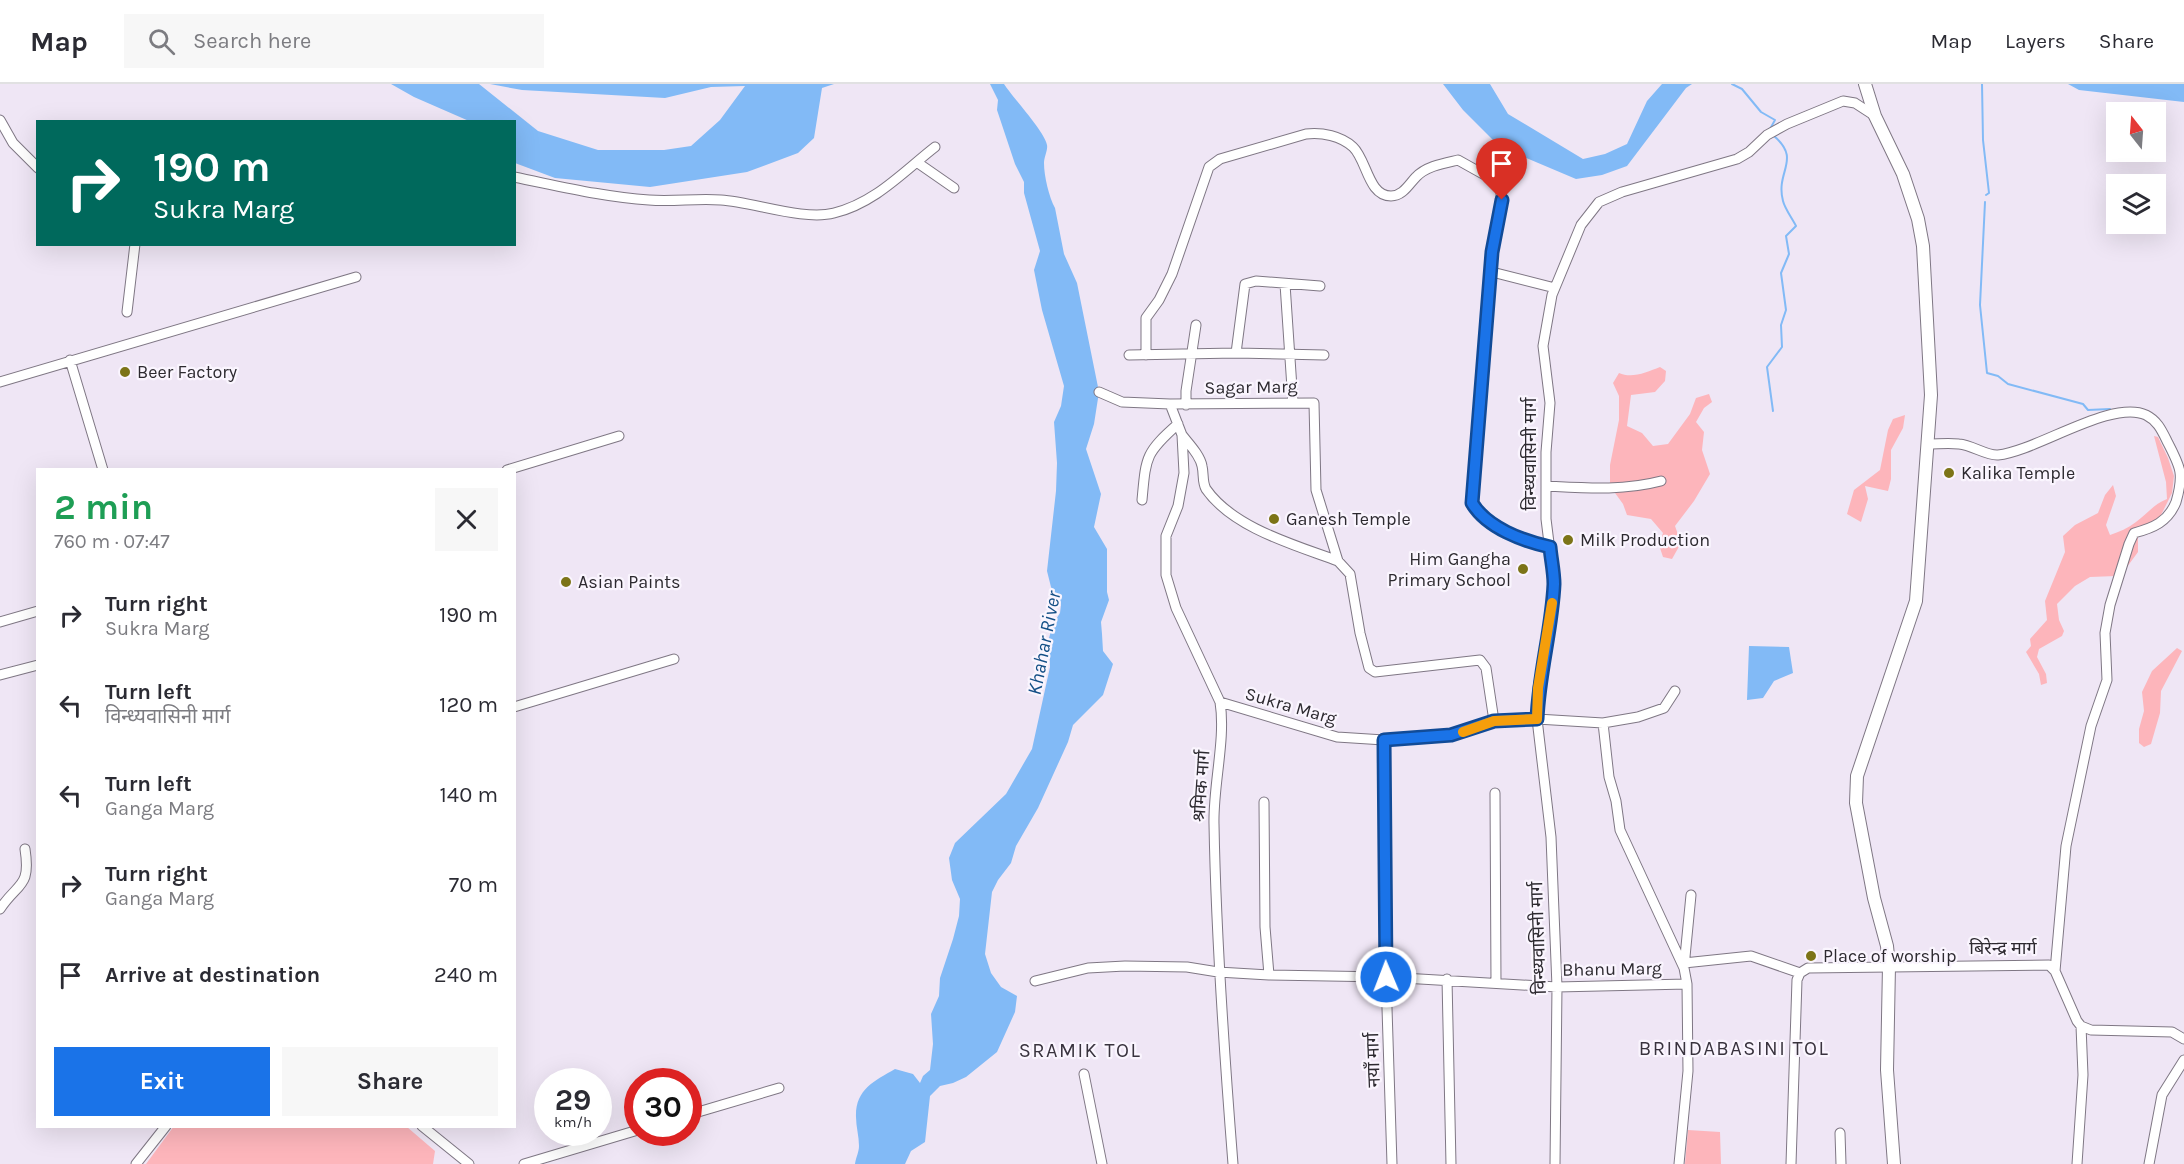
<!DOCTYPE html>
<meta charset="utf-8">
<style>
:root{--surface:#fff;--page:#f7f7f7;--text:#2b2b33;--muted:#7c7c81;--line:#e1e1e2;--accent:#1a73e8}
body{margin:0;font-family:Karla,"Noto Sans Devanagari",sans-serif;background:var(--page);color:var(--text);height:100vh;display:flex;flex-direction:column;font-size:22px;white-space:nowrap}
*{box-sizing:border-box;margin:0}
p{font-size:20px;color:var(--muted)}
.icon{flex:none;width:33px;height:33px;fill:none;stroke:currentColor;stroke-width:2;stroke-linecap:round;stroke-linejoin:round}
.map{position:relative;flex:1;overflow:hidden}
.sheet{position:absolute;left:36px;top:384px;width:480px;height:660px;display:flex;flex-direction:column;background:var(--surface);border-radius:0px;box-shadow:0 6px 24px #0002}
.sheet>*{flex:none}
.banner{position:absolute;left:36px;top:36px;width:480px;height:126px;border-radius:0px;box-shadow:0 6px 24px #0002;background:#00695c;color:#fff;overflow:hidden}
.needle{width:39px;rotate:343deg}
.tools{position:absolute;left:2106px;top:18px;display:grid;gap:12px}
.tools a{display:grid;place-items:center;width:60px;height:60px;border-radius:0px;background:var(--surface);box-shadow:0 6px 24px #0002;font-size:30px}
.speed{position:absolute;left:534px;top:984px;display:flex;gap:12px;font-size:30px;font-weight:700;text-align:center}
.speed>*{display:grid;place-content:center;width:78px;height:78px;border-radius:50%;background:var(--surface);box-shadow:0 6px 24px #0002;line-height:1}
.speed small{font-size:15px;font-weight:400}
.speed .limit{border:9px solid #d22;background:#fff;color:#111}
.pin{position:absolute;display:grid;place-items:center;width:51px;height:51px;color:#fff;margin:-62px -26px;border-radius:50% 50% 50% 0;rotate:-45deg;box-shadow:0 0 6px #0007}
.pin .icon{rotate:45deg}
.me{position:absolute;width:66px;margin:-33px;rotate:359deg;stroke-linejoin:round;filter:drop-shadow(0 0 4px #0008)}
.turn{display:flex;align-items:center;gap:21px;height:126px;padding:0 18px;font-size:27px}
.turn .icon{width:78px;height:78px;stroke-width:2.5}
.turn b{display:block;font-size:42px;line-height:51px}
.round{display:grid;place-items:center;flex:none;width:63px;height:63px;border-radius:0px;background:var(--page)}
.summary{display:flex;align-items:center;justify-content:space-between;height:102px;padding:0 18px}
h1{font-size:36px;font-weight:700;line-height:45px;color:#1e9e55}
.action{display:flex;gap:12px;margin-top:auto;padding:12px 18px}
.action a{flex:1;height:69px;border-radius:0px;background:var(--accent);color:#fff;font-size:24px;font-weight:700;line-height:69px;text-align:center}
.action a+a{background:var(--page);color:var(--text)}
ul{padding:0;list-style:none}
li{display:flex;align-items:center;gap:18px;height:90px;padding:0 18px}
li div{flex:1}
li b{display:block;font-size:22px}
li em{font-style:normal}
header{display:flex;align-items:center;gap:36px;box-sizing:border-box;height:84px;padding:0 30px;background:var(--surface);border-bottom:2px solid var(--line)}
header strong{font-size:28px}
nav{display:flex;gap:33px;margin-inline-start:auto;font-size:21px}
.search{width:420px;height:54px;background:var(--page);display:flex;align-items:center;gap:15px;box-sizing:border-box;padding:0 21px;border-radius:0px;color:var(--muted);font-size:22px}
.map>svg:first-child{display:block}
</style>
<header>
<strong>Map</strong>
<div class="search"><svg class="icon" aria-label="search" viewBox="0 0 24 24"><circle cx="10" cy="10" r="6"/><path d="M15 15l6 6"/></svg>Search here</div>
<nav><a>Map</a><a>Layers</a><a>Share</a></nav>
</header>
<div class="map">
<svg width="2184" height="1080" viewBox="0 0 2184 1080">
<rect width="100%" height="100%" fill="#efe6f5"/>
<path fill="#fdb5bb" d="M1660 283 1666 287 1665 297 1655 308 1631 311 1627 342 1642 349 1653 362 1668 360 1690 330 1696 314 1709 310 1712 318 1704 324 1696 338 1704 348 1702 366 1710 390 1694 417 1675 442 1681 459 1672 475 1663 473 1659 461 1663 449 1651 435 1627 431 1623 420 1610 402V381L1619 336V312L1613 299 1619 289C1632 295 1647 288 1660 283Z
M1905 331 1903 344 1891 366V395L1888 407 1865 402 1868 415 1861 438 1847 430 1854 406 1880 386 1888 346 1893 335Z
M2154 352 2158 353 2168 374 2174 392 2172 409 2160 433 2140 445 2138 450V468L2127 483 2116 492 2090 493 2075 502 2057 520 2059 536 2064 547 2062 552 2039 565 2037 573 2046 590 2047 599 2041 601 2039 590 2026 568 2031 562 2030 555 2047 536 2045 517 2065 468 2063 452 2075 441 2098 429 2105 411 2113 401 2116 412 2106 441 2110 451C2119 448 2128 444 2136 438 2147 430 2154 420 2167 415L2166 398Z
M2177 564 2182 567 2161 607 2160 629 2151 660 2144 663 2139 659V645L2144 627 2142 608 2152 587Z
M174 1042 407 1043 435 1067 433 1080H146Z
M1688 1046 1720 1048 1721 1080H1685Z"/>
<path fill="#82baf6" d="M391 0H479L538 47 598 66H664L691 62 720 36 745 2 711 3 665 14 522 6 490 0H834L822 4 814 54 798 69 747 88 650 103 555 94 515 79 514 38 469 37 414 13Z
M990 0H1004C1013 14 1045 48 1047 61 1048 66 1044 73 1044 79 1044 92 1049 113 1055 124L1064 170 1077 199 1099 308 1094 340 1086 365 1101 410 1094 443 1107 465V508L1109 516 1101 538 1102 550 1103 567 1113 580 1103 611 1073 641 1068 658 1038 724 1016 762 1011 779 998 796 992 808 985 870 991 889 1001 903 1017 912 1015 928 997 968 966 993 953 999 940 1002 930 1012 925 1058 911 1067 905 1080H855C856 1073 859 1068 859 1062 859 1052 856 1043 856 1033 855 1006 874 997 895 985L913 990 920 999 923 992 930 986 933 960 931 930 939 912 940 894 953 855 959 832 960 815 952 796 949 774 955 759 1006 710 1032 665 1050 583 1049 554 1053 540 1060 529 1061 521 1051 503 1047 487 1056 407 1057 379 1054 338 1061 322 1064 302 1042 226 1034 186 1040 167 1024 109V98L1015 80 997 26 998 16Z
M1443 0H1490L1508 30 1583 75 1605 70 1627 60 1647 17 1662 0H1692L1686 4 1627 82 1602 91 1576 95 1500 63 1463 26Z
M2068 0H2184V18L2079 6Z
M1749 562 1789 563 1793 589 1774 597 1763 614 1747 616Z"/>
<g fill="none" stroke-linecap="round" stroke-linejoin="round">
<path stroke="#82baf6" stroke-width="2" d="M1732 0 1742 5 1761 28 1775 36 1770 45
M1982 0 1983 56 1989 109 1986 111
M1985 118 1980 221 1987 289 1998 292 2008 300 2083 320 2088 326 2110 325
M1773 327 1767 283 1782 263 1781 241 1786 226 1781 189 1789 170 1786 152 1796 142C1792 134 1785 125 1783 117 1775 87 1802 76 1774 52"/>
<defs>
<path id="minor" d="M0 36 13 59 38 84
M918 79 954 104
M514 93C559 102 603 113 649 116 673 118 697 114 721 116 753 118 804 137 834 129 875 119 903 88 935 63
M1492 188 1555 204
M1285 200 1293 319
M127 228 135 160
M1236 269 1245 200 1256 197 1320 202
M1129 271 1236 269 1324 271
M1146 271V234L1159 216 1172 190 1209 83 1220 75 1306 50C1322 48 1341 52 1353 63 1367 76 1368 112 1391 112 1403 112 1409 100 1416 93 1426 82 1445 79 1458 76L1492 95 1501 107V116L1492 168 1472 419C1487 444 1523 457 1550 463
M70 276 103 386
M0 298 356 193
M1099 308 1122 318 1170 320 1182 351 1184 389 1178 422 1166 452V491L1176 524 1220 618C1226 655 1213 701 1214 740 1216 854 1224 967 1233 1080
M1170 320 1314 319 1316 406 1338 477
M1186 321V307L1196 241
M1182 351C1189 360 1200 371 1202 382 1204 390 1202 398 1206 405 1233 444 1295 461 1338 477L1350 490 1360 549 1369 584 1375 588 1480 576 1486 584 1494 637
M1927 360C1938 360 1949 359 1959 360 1972 361 1987 372 1998 371 2037 367 2111 315 2146 331 2158 337 2162 347 2168 359 2181 384 2184 390 2176 418 2168 438 2153 444 2134 449L2129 460 2110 521 2105 549 2107 596 2091 642 2066 762 2055 887
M507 386 619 352
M1546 402C1586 404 1623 407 1661 397
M1142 416C1146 373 1145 369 1178 340
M0 538 38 527
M0 591 38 581
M1220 618 1337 653 1384 656 1451 651 1494 637 1537 635 1603 639 1638 633 1664 624 1675 607
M514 623 674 575
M1603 639 1609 693 1616 717 1620 746 1684 884 1687 900
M1384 656 1386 893 1392 1080
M1495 709 1496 899
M1264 718 1265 843 1269 891
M0 825C18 798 31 804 25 765
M1684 879 1751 872 1800 889
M1684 883 1691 811
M1447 895 1451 1080
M1035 897 1088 884 1125 882 1187 883 1218 888 1269 891 1386 893 1557 903 1687 900 1688 987 1679 1080
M1084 990 1102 1080
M688 1031 779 1004
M422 1042 469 1080
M1840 1049 1841 1080
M136 1080 166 1042
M524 1080 638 1046
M1555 1080 1557 903 1551 753 1537 635 1538 604 1550 538 1554 499 1546 435V368L1550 319 1543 262 1552 211 1581 141 1599 118 1622 108 1737 75 1749 68 1767 51 1787 40 1843 17 1855 19 1875 32
M1791 1080 1797 896 1800 889 1808 884 2049 881 2055 887 2077 937 2081 942 2091 946 2172 948 2184 955
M2077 1080 2083 991 2081 942
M2149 1080 2162 1011 2184 976"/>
<path id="major" d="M1865 0 1875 32 1903 90 1918 135 1923 162 1931 311 1916 517 1857 692 1856 719 1874 814 1887 862 1889 882 1887 986 1894 1080"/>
</defs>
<use href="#minor" stroke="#7f7784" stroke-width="11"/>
<use href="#major" stroke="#7f7784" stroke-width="14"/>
<use href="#minor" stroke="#fff" stroke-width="9"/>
<use href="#major" stroke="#fff" stroke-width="12"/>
</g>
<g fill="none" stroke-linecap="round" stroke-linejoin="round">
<defs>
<path id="route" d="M1386 893 1384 656 1451 651 1494 637 1537 635C1539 588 1552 545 1554 500 1554 488 1551 475 1550 463 1523 457 1487 444 1472 419L1492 168 1502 116"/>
</defs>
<use href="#route" stroke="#114b97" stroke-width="15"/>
<use href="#route" stroke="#1a73e8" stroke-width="10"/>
<path stroke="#f59e0b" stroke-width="10" d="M1463 648 1494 637 1537 635 1538 604 1552 519"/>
</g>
<g fill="#7c7417" stroke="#faf5fe" stroke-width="2">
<circle cx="125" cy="288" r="6"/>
<circle cx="1949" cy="389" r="6"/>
<circle cx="1274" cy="435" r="6"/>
<circle cx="1568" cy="456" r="6"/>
<circle cx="1523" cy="485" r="6"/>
<circle cx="566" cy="498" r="6"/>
<circle cx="1811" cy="872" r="6"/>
</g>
<g text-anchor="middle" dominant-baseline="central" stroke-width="4.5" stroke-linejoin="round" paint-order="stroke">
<g font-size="18" fill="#2d2a30" stroke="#faf5fe" text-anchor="start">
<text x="137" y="288">Beer Factory</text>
<text x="1961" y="389">Kalika Temple</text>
<text x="1286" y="435">Ganesh Temple</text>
<text x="1580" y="456">Milk Production</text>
<text x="1511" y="475" text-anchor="end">Him Gangha<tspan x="1511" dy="21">Primary School</tspan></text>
<text x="578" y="498">Asian Paints</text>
<text x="1823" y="872">Place of worship</text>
</g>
<g font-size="18" fill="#2d2a30" stroke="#faf5fe">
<text transform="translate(1251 303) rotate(-1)">Sagar Marg</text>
<text transform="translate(1530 370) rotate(-90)">विन्ध्यवासिनी मार्ग</text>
<text transform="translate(1291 622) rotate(16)">Sukra Marg</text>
<text transform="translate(1201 702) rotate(-86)">श्रमिक मार्ग</text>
<text transform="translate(1538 854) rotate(-92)">विन्ध्यवासिनी मार्ग</text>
<text x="2003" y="864">बिरेन्द्र मार्ग</text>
<text transform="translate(1612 885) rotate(-1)">Bhanu Marg</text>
<text transform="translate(1373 976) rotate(-92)">नयाँ मार्ग</text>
</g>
<g font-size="20" font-style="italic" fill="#144f86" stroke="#faf5fe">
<text transform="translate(1044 559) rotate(-79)">Khahar River</text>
</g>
<g font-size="20" letter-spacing="1.5" fill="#39333e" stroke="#faf5fe">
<text x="1734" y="964">BRINDABASINI TOL</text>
<text x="1080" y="966">SRAMIK TOL</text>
</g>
</g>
</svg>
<div class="tools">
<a><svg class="needle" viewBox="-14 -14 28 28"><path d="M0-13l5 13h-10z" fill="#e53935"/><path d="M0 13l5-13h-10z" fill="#7c7c81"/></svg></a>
<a><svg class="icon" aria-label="layers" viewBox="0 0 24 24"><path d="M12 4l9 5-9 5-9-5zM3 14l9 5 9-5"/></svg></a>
</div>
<div class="speed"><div>29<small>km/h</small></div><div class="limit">30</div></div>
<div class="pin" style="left:1502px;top:116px;background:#d93025"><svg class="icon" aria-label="arrive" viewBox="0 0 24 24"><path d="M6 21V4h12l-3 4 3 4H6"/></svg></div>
<svg class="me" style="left:1386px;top:893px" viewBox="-20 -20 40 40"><circle r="17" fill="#1a73e8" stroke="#fff" stroke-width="3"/><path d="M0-11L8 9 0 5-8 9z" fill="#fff"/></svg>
<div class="banner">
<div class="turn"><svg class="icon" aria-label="right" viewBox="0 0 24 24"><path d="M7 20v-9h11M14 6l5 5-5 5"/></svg><div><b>190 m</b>Sukra Marg</div></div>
</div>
<section class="sheet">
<div class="summary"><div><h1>2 min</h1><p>760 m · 07:47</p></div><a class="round"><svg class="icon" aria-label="close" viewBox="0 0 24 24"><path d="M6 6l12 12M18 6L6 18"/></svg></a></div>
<ul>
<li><svg class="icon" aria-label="right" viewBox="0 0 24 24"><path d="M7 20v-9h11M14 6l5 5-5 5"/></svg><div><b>Turn right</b><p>Sukra Marg</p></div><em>190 m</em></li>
<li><svg class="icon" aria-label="left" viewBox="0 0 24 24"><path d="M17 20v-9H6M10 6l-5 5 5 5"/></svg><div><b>Turn left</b><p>विन्ध्यवासिनी मार्ग</p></div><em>120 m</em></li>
<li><svg class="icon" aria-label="left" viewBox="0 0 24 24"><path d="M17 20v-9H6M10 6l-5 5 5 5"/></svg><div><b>Turn left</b><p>Ganga Marg</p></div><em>140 m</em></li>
<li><svg class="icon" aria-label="right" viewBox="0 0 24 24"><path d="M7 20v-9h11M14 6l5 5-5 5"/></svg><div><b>Turn right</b><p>Ganga Marg</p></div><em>70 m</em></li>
<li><svg class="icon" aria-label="arrive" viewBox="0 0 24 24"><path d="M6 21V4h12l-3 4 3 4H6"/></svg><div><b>Arrive at destination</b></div><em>240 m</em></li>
</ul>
<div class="action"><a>Exit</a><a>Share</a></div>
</section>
</div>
